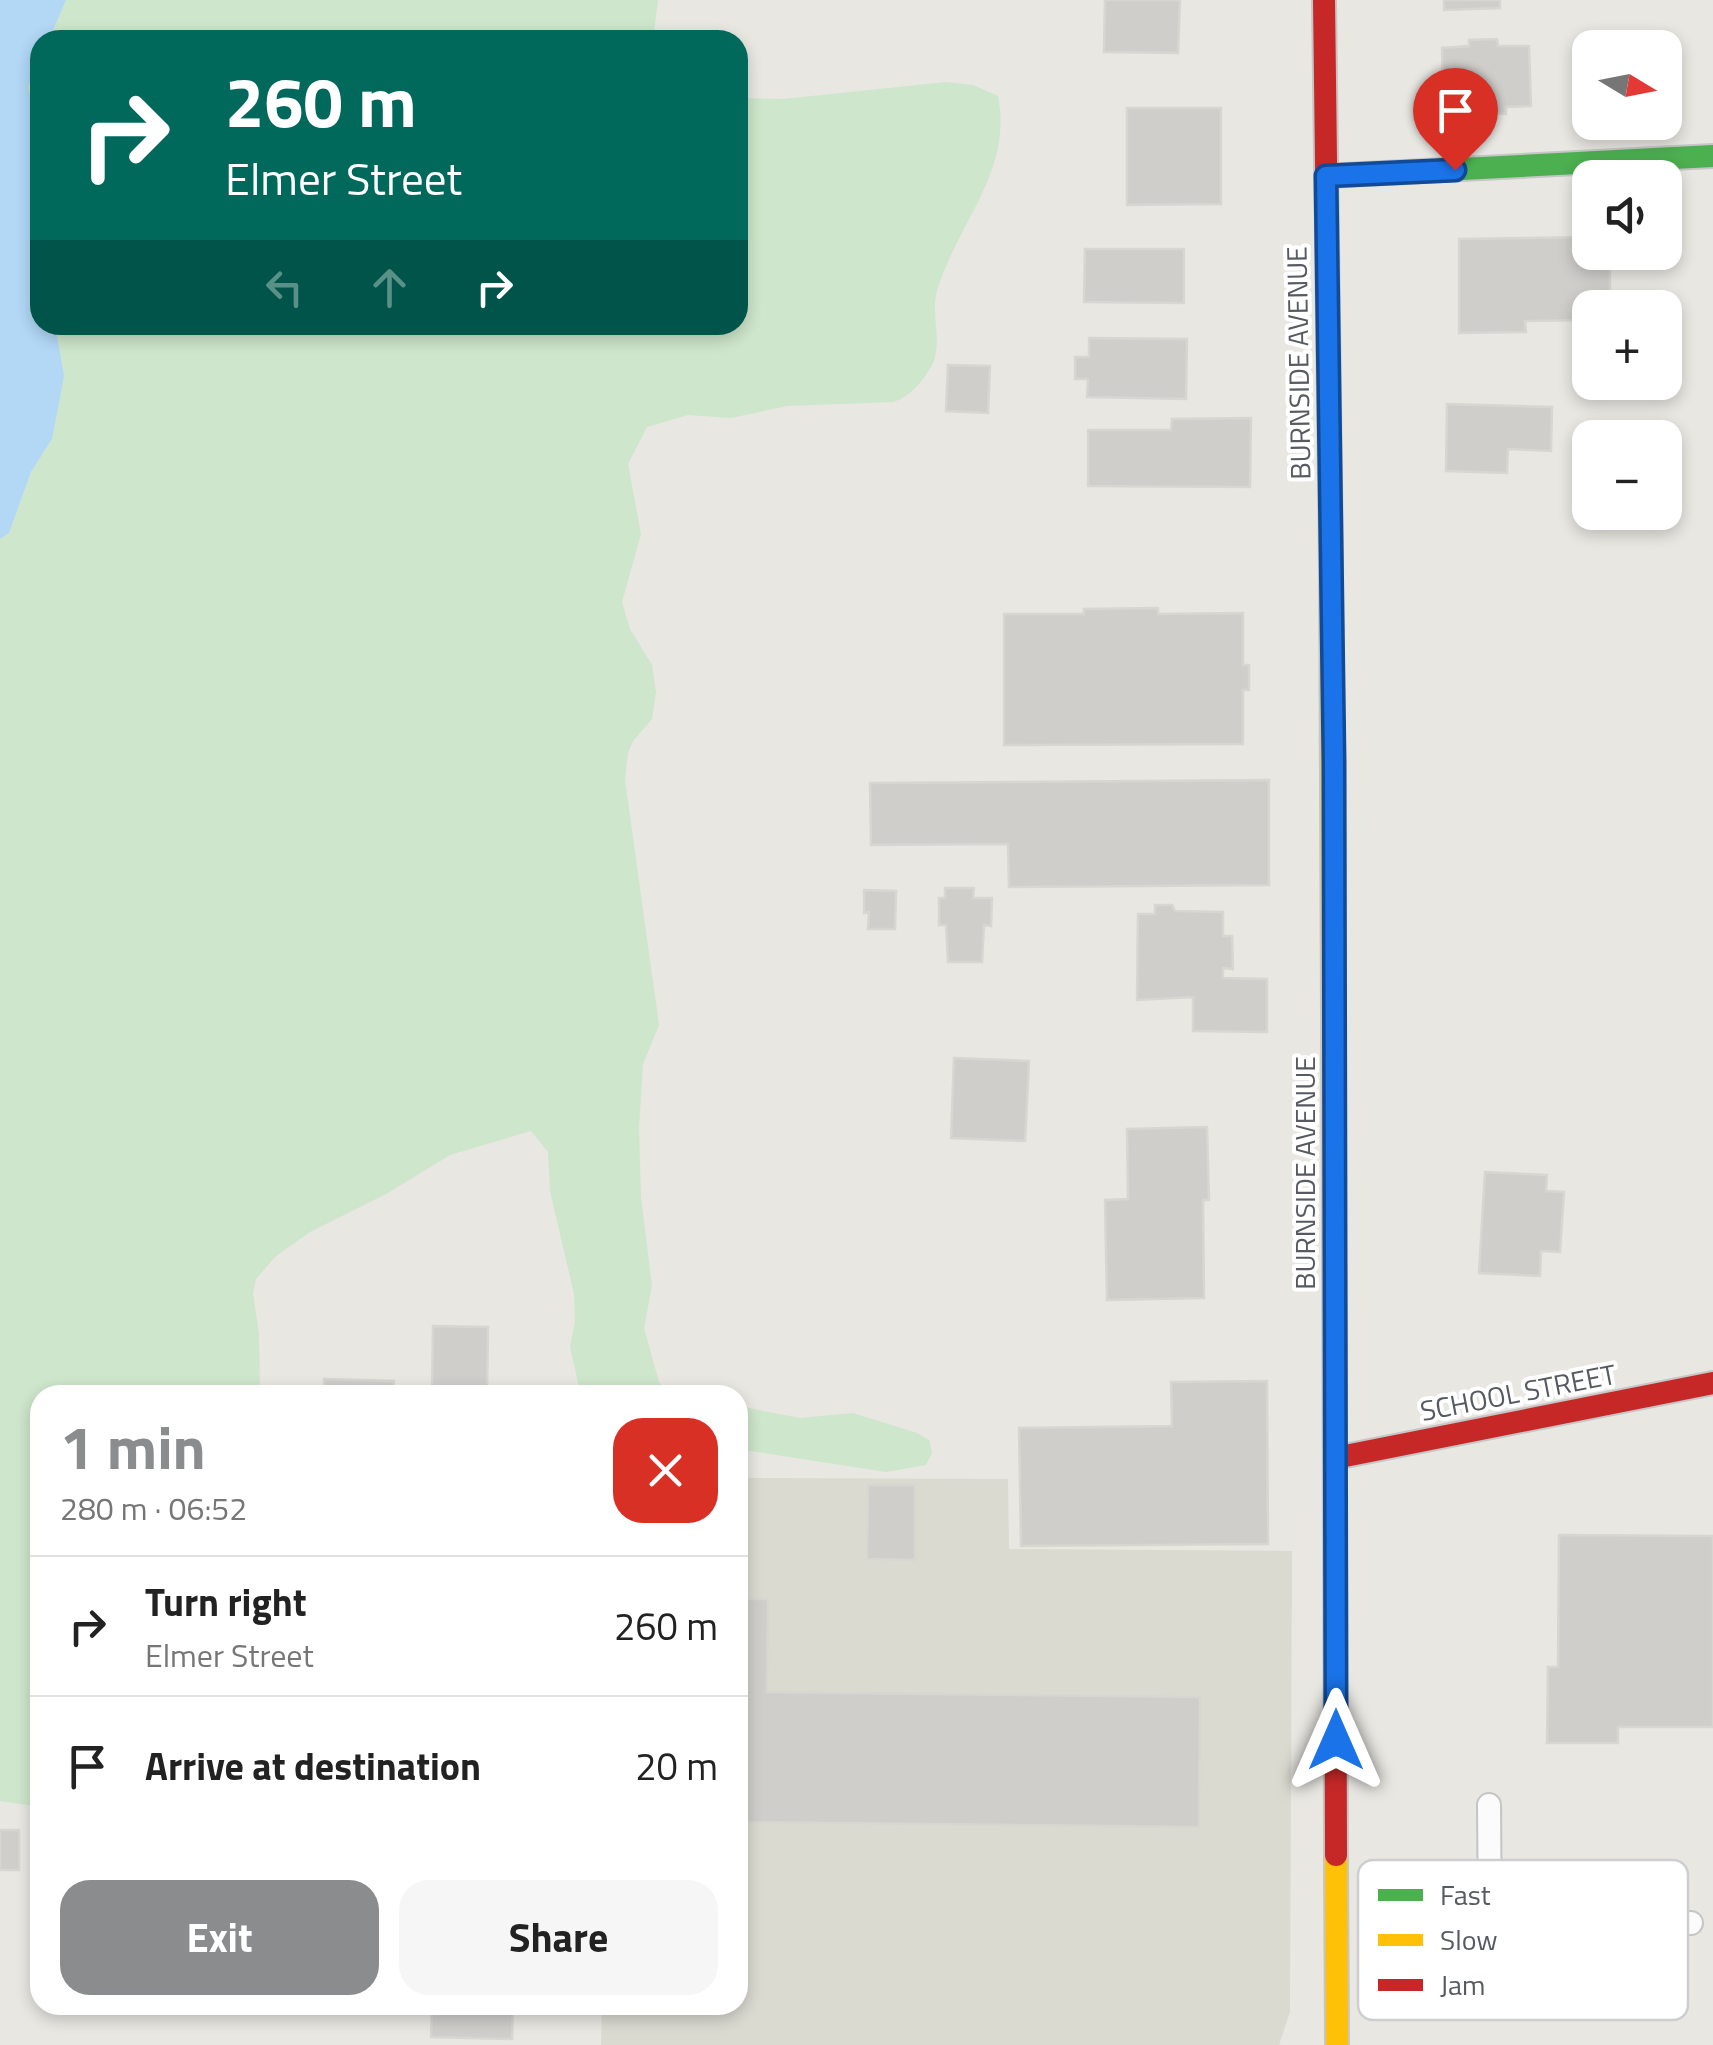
<!DOCTYPE html>
<meta charset="utf-8">
<style>
:root{--surface:#fff;--page:#f6f6f6;--text:#222;--muted:#767676;--line:#e0e0e0;--accent:#8a8c8e}
body{margin:0;font-family:"Titillium Web",sans-serif;background:var(--page);color:var(--text);height:100vh;display:flex;flex-direction:column;font-size:38px;white-space:nowrap}
*{box-sizing:border-box;margin:0}
p{font-size:32px;color:var(--muted)}
.icon{flex:none;width:55px;height:55px;fill:none;stroke:currentColor;stroke-width:2;stroke-linecap:round;stroke-linejoin:round}
.map{position:relative;flex:1;overflow:hidden}
.side{position:absolute;left:30px;top:1385px;width:718px;height:630px;display:flex;flex-direction:column;background:var(--surface);border-radius:30px;box-shadow:0 5px 15px #0003}
.side>*{flex:none}
.top-card{position:absolute;left:30px;top:30px;width:718px;height:305px;border-radius:30px;box-shadow:0 5px 15px #0003;background:#00695c;color:#fff;overflow:hidden}
.needle{width:65px;rotate:100deg}
.buttons{position:absolute;left:1572px;top:30px;display:grid;gap:20px}
.buttons a{display:grid;place-items:center;width:110px;height:110px;border-radius:20px;background:var(--surface);box-shadow:0 5px 15px #0003;font-size:50px}
.pin{position:absolute;display:grid;place-items:center;width:85px;height:85px;color:#fff;margin:-102px -42px;border-radius:50% 50% 50% 0;rotate:-45deg;box-shadow:0 0 10px #0007}
.pin .icon{rotate:45deg}
.me{position:absolute;width:110px;margin:-55px;rotate:0deg;stroke-linejoin:round;filter:drop-shadow(0 0 8px #0008)}
.turn{display:flex;align-items:center;gap:35px;height:210px;padding:0 30px;font-size:45px}
.turn .icon{width:130px;height:130px;stroke-width:2.5}
.turn b{display:block;font-size:70px;line-height:85px}
.lanes{display:flex;align-items:center;height:95px;padding:0 30px;background:#0003;justify-content:center;gap:50px;direction:ltr}
.lanes .off{opacity:.35}
.round{display:grid;place-items:center;flex:none;width:105px;height:105px;border-radius:30px;background:var(--page)}
.overview{display:flex;align-items:center;justify-content:space-between;height:170px;padding:0 30px}
h1{font-size:60px;font-weight:700;line-height:75px;color:var(--accent)}
.button{display:flex;gap:20px;margin-top:auto;padding:20px 30px}
.button a{flex:1;height:115px;border-radius:30px;background:var(--accent);color:#fff;font-size:40px;font-weight:700;line-height:115px;text-align:center}
.button a+a{background:var(--page);color:var(--text)}
ul{padding:0;list-style:none}
li{display:flex;align-items:center;gap:30px;height:140px;padding:0 30px;border-top:2px solid var(--line)}
li div{flex:1}
li b{display:block;font-size:38px}
li em{font-style:normal}
.map>svg:first-child{display:block}
</style>
<div class="map">
<svg width="1713" height="2045" viewBox="0 0 1713 2045">
<rect width="100%" height="100%" fill="#e8e7e2"/>
<path fill="#dbdad1" d="M738 1478 1008 1479 1009 1549 1292 1551 1290 2012 1279 2045H601L602 2005H738Z"/>
<path fill="#cee6cb" d="M66 0H658L653 40H49Z
M40 60V131L28 87Z
M946 82 973 85 998 96C1013 172 957 223 937 291 930 315 944 344 931 367 922 382 910 397 893 402L787 406 731 418 688 415 647 427 628 464 641 534 622 602 630 629 652 665 656 692 652 719 633 741 628 753 625 780 659 1025 643 1064 639 1127 641 1197 652 1286 644 1328 659 1382 668 1392 683 1395H581L570 1347 575 1321 574 1294 550 1191 548 1152 531 1131 450 1155 388 1193 310 1232 276 1256 256 1279 253 1293 259 1334 260 1395H40V1807L0 1801V539L9 533 31 472 52 439 55 325H738V98L783 99Z
M738 1406 800 1418 853 1413 917 1433 929 1440 932 1453 926 1465 886 1472 738 1449Z"/>
<path fill="#b2d8f6" d="M0 0H66L49 40H40V60L28 87 40 131V325H55L64 376 52 439 31 472 9 533 0 539Z"/>
<path fill="#cfcecb" stroke="#d8d6d1" stroke-width="2.5" d="M1105 0H1180L1178 53 1104 52Z
M1444 0H1500V8L1444 10Z
M1497 39 1498 46H1529L1531 106 1506 107V114L1443 112 1442 48 1469 46V40Z
M1127 108H1221V204L1127 205Z
M1590 237V252H1610V308H1590V320L1525 321 1526 332 1459 333V239Z
M1085 249H1184V303L1084 302Z
M1089 338 1187 339 1186 399 1087 397 1088 379H1075V357H1089Z
M948 365 990 366 988 413 946 411Z
M1447 404 1552 407 1551 451 1508 449 1507 473 1446 471Z
M1251 418 1250 487 1088 486V430H1171L1172 419Z
M1158 608V614L1243 613V665H1249V690H1243V744L1004 745V614H1084V609Z
M1269 780V885L1009 887 1008 844 871 845 870 783Z
M945 888H974L973 898H992L991 926 984 925 982 962H948L946 925H939V898H945Z
M864 890 896 891 895 929H868L869 912 864 913Z
M1155 905H1172L1175 911 1223 912V936H1232L1233 969 1223 968V978L1267 979V1032L1193 1031V997L1137 1000 1138 914H1155Z
M954 1058 1029 1061 1025 1141 951 1138Z
M1207 1127 1209 1200H1203L1204 1298 1107 1300 1105 1200 1128 1199 1127 1129Z
M1485 1172 1547 1175 1546 1191 1564 1192 1560 1252 1541 1251 1540 1276 1479 1273Z
M433 1326 488 1327 487 1395H432Z
M324 1379 394 1381 393 1395H324Z
M1267 1381 1268 1544 1021 1546 1019 1428 1172 1426 1171 1382Z
M868 1485H915V1560L867 1559Z
M1559 1535 1713 1536V1727H1618V1743H1547L1548 1667H1558Z
M738 1599H768L767 1692 1200 1697 1199 1827 738 1822Z
M0 1830H19V1870H0Z
M432 2005H513L512 2039 431 2037Z"/>
<g fill="none" stroke-linecap="round" stroke-linejoin="round">
<defs>
<path id="lane" d="M1489 1805 1490 1926 1691 1923"/>
<path id="fast" d="M1326 176 1713 156"/>
<path id="slow" d="M1331 562 1334 1237
M1336 1855 1337 2045"/>
<path id="jam" d="M1324 0 1331 562
M1334 1237 1336 1855
M1335 1458 1713 1383"/>
</defs>
<use href="#lane" stroke="#c4c5c4" stroke-width="26"/>
<use href="#fast" stroke="#c5c6c5" stroke-width="26"/>
<use href="#slow" stroke="#c5c6c5" stroke-width="26"/>
<use href="#jam" stroke="#c5c6c5" stroke-width="26"/>
<use href="#lane" stroke="#fcfbfb" stroke-width="22"/>
<use href="#fast" stroke="#4caf50" stroke-width="22"/>
<use href="#slow" stroke="#ffc107" stroke-width="22"/>
<use href="#jam" stroke="#c62828" stroke-width="22"/>
</g>
<g fill="none" stroke-linecap="round" stroke-linejoin="round">
<defs>
<path id="route" d="M1336 1740 1334 762 1326 176 1455 170"/>
</defs>
<use href="#route" stroke="#114b97" stroke-width="25"/>
<use href="#route" stroke="#1a73e8" stroke-width="18"/>
</g>
<g text-anchor="middle" dominant-baseline="central" stroke-width="8" stroke-linejoin="round" paint-order="stroke">
<g font-size="28" fill="#575b61" stroke="#fff">
<text transform="translate(1298 363) rotate(-91)">BURNSIDE AVENUE</text>
<text transform="translate(1304 1173) rotate(-90)">BURNSIDE AVENUE</text>
<text transform="translate(1518 1392) rotate(-11)">SCHOOL STREET</text>
</g>
</g>
<rect x="1358" y="1860" width="330" height="160" rx="15" fill="#fff" stroke="#cdced0" stroke-width="2.5"/>
<rect x="1378" y="1889" width="45" height="12" fill="#4caf50"/>
<rect x="1378" y="1934" width="45" height="12" fill="#ffc107"/>
<rect x="1378" y="1979" width="45" height="12" fill="#c62828"/>
<g font-size="28" fill="#575b61">
<text x="1440" y="1905">Fast</text>
<text x="1440" y="1950">Slow</text>
<text x="1440" y="1995">Jam</text>
</g>
</svg>
<div class="buttons">
<a><svg class="needle" viewBox="-14 -14 28 28"><path d="M0-13l5 13h-10z" fill="#e53935"/><path d="M0 13l5-13h-10z" fill="#767676"/></svg></a>
<a><svg class="icon" aria-label="sound" viewBox="0 0 24 24"><path d="M4 9h4l5-4v14l-5-4H4zM17 9q2 3 0 6"/></svg></a>
<a>+</a>
<a>−</a>
</div>
<div class="pin" style="left:1455px;top:170px;background:#d93025"><svg class="icon" aria-label="arrive" viewBox="0 0 24 24"><path d="M6 21V4h12l-3 4 3 4H6"/></svg></div>
<svg class="me" style="left:1336px;top:1740px" viewBox="-20 -20 40 40"><path d="M0-17L14 15 0 8-14 15z" fill="#1a73e8" stroke="#fff" stroke-width="4"/></svg>
<div class="top-card">
<div class="turn"><svg class="icon" aria-label="right" viewBox="0 0 24 24"><path d="M7 20v-9h11M14 6l5 5-5 5"/></svg><div><b>260 m</b>Elmer Street</div></div>
<div class="lanes"><svg class="icon off" aria-label="left" viewBox="0 0 24 24"><path d="M17 20v-9H6M10 6l-5 5 5 5"/></svg><svg class="icon off" aria-label="ahead" viewBox="0 0 24 24"><path d="M12 20V5M6 11l6-6 6 6"/></svg><svg class="icon" aria-label="right" viewBox="0 0 24 24"><path d="M7 20v-9h11M14 6l5 5-5 5"/></svg></div>
</div>
<section class="side">
<div class="overview"><div><h1>1 min</h1><p>280 m · 06:52</p></div><a class="round" style="background:#d93025;color:#fff"><svg class="icon" aria-label="close" viewBox="0 0 24 24"><path d="M6 6l12 12M18 6L6 18"/></svg></a></div>
<ul>
<li><svg class="icon" aria-label="right" viewBox="0 0 24 24"><path d="M7 20v-9h11M14 6l5 5-5 5"/></svg><div><b>Turn right</b><p>Elmer Street</p></div><em>260 m</em></li>
<li><svg class="icon" aria-label="arrive" viewBox="0 0 24 24"><path d="M6 21V4h12l-3 4 3 4H6"/></svg><div><b>Arrive at destination</b></div><em>20 m</em></li>
</ul>
<div class="button"><a>Exit</a><a>Share</a></div>
</section>
</div>
